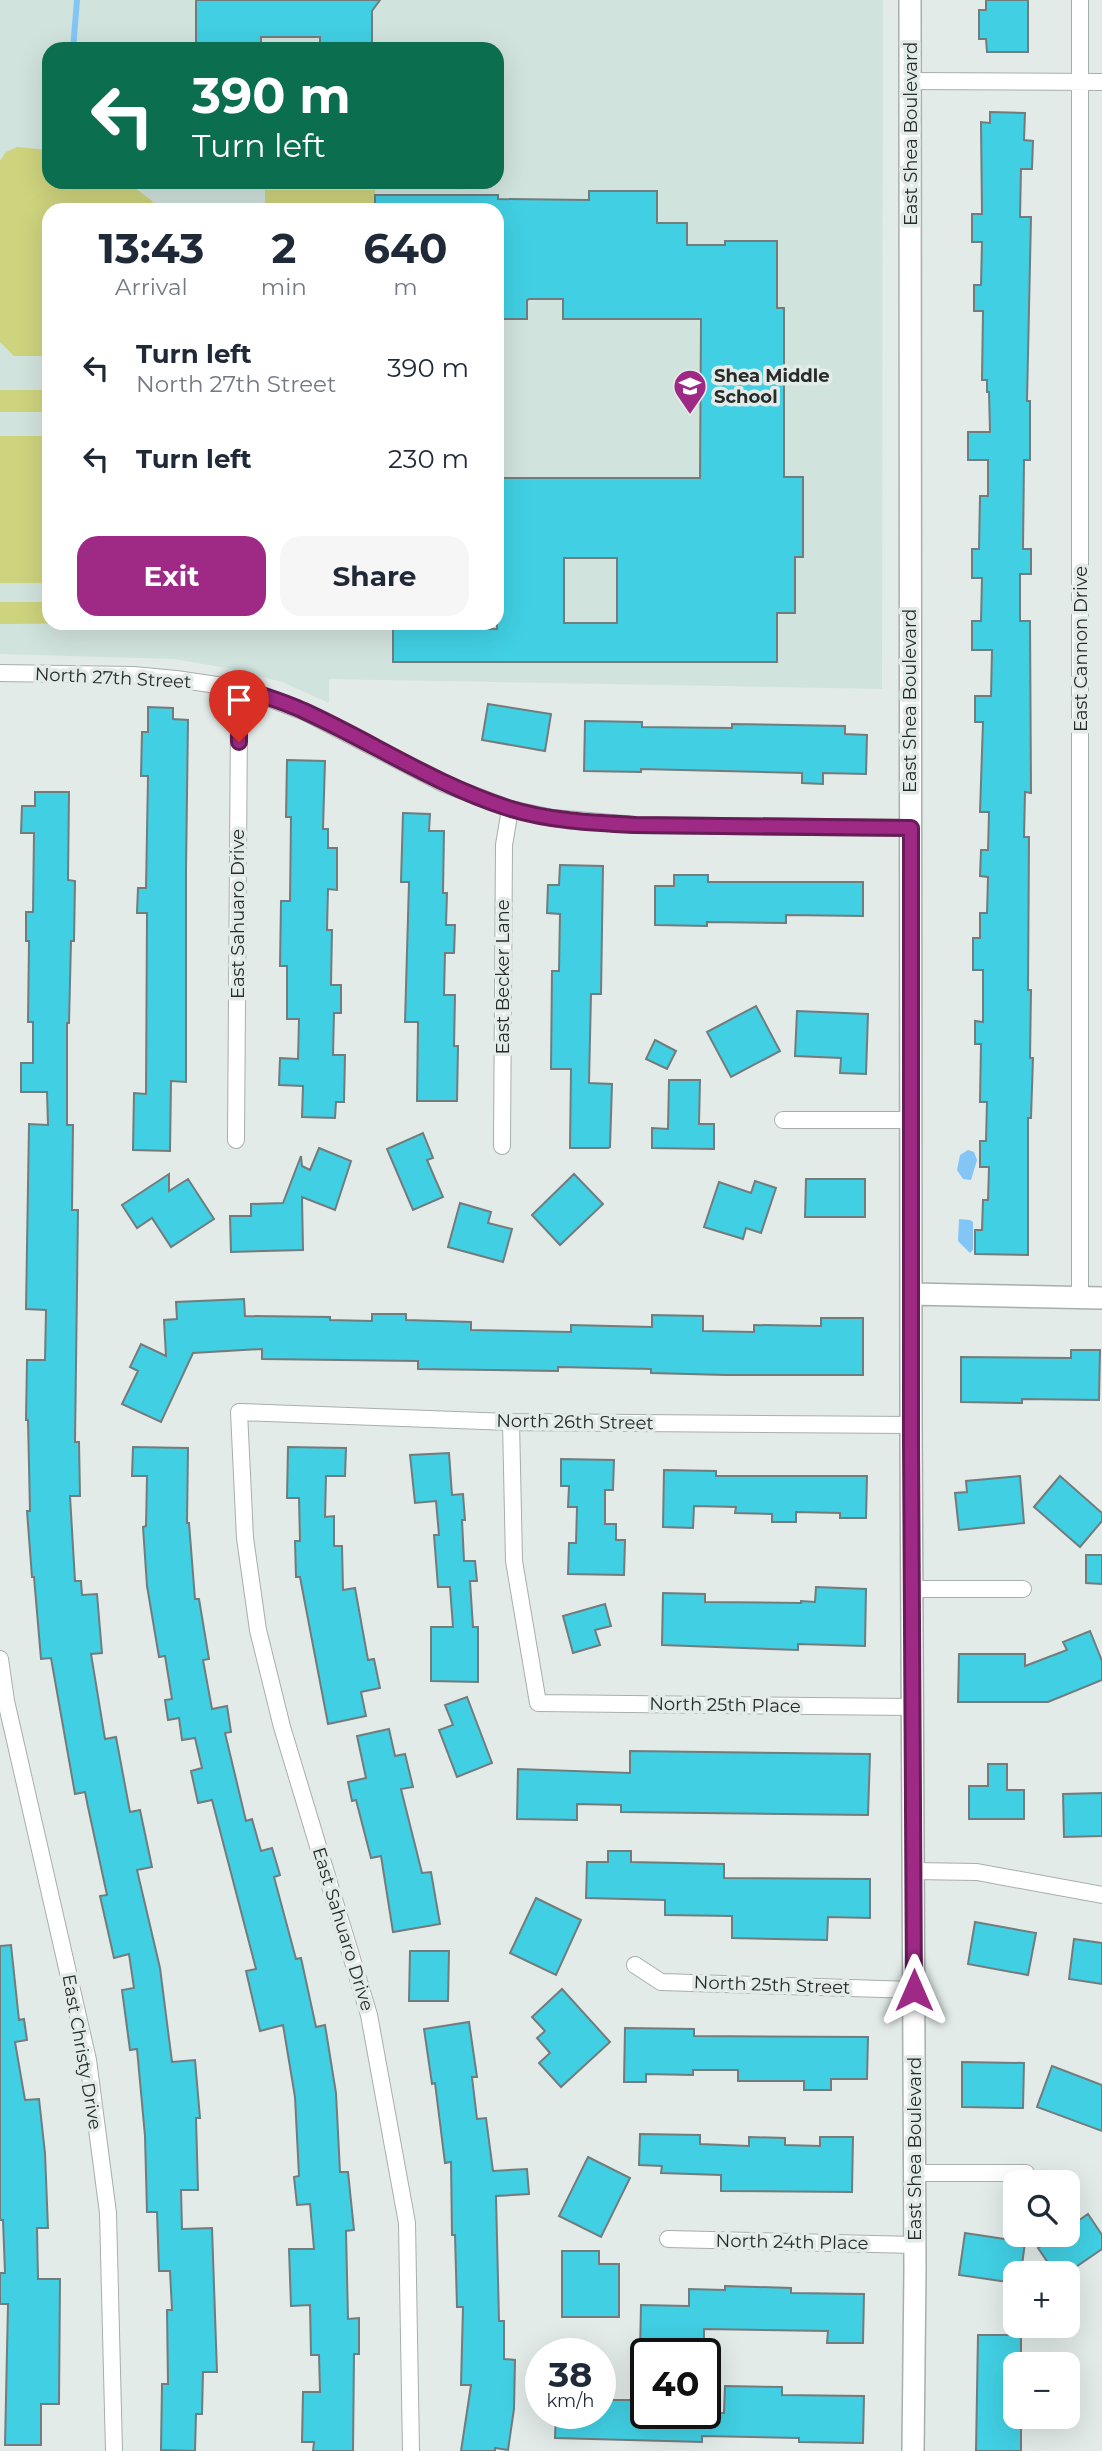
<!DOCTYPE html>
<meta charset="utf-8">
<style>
:root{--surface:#fff;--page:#f6f6f7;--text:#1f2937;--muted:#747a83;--accent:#9e2a86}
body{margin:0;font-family:Montserrat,sans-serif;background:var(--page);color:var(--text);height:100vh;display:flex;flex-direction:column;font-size:26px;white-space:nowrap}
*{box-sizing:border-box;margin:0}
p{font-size:23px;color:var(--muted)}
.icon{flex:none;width:38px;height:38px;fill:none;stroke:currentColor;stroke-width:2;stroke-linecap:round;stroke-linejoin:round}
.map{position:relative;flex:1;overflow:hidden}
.details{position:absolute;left:42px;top:203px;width:462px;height:427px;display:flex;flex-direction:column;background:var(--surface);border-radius:21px;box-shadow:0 7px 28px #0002}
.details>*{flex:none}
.hud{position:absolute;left:42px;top:42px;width:462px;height:147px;border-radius:21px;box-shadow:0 7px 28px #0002;background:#0b6e4f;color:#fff;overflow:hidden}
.fabs{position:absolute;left:1003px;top:2170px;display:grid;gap:14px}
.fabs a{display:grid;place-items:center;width:77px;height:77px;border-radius:14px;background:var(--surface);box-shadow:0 7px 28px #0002;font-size:35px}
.speed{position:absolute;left:525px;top:2338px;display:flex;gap:14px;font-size:35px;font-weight:700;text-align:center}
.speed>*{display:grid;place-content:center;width:91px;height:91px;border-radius:50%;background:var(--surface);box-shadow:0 7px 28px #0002;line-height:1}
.speed small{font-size:18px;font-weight:400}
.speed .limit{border:4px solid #111;border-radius:10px;background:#fff;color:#111}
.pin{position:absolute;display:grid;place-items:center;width:60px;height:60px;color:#fff;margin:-72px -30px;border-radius:50% 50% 50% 0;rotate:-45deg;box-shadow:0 0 7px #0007}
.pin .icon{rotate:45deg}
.me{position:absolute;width:77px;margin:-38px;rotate:0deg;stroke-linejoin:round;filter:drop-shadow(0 0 5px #0008)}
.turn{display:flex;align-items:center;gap:24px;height:147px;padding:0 35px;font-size:32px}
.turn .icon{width:91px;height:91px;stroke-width:2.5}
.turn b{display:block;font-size:49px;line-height:60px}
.eta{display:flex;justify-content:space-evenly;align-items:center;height:119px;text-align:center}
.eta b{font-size:42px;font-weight:700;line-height:49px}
.primary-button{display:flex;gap:14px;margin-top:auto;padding:14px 35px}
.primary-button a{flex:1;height:80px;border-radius:21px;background:var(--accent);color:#fff;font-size:28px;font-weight:700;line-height:80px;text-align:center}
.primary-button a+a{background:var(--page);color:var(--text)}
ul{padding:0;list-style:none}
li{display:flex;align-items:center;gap:21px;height:91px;padding:0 35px}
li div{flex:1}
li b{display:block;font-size:26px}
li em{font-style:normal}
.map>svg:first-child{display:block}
</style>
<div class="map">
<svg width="1102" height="2451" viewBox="0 0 1102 2451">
<rect width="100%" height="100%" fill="#e2ebe8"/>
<path fill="#d1e3dd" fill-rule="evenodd" d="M0 0H883L882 689 329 679V703L282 682 232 669 174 659 0 654ZM49 49H497V182H49ZM49 210H497V623H49Z"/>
<path fill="#ced37d" d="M17 147 49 150V182H127L151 200 159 210H49V356H14L0 342V161L6 152Z
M265 190H375V210H265Z
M0 390H49V412H0Z
M0 436H49V583H0Z
M0 602H49V623H156L0 624Z"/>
<path fill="#83c6f6" d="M968 1150 974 1152 977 1160 971 1180 963 1179 957 1170 960 1155Z
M959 1219 970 1220 973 1222V1250L970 1253 958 1241Z"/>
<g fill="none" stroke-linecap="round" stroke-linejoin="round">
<path stroke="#83c6f6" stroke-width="6" d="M73 49 77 0"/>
</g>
<path fill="#41cfe3" stroke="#737c7d" stroke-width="2" fill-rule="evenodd" d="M196 0H380L372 11V49H320V37H261V47H196Z
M986 0H1028V52H987L986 39H979V10H986Z
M990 112 1025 113 1024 140 1033 141 1032 169H1021L1020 217H1031L1027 401H1030V460H1024L1023 549H1031V574H1020V621H1030L1031 793 1025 792 1024 837H1029L1028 990H1031L1030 1058H1033L1031 1118H1028V1255L975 1254V1230H982L983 1200H988L989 1167H980V1141H986L987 1102H980L981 1044H975V1021L983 1022V970H973V938H980V913H987L988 877 980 876 981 850H988L989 812H980L983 722H975V696H991L992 650H972V621H981L982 578H972V549H979L980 496H988V460H968V432H990L989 392H987V380H982L983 311H974V285H981L982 242H972V214H982L981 122 990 123Z
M589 191H657V223H687V245H725V241H777V308H784V477H803V557H795V613H777V662H393V623H466L467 629H497V478H700L701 319H563V299H529L527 300V319H497V210H375V195H498V199L589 200ZM564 558H617V623H564Z
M488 704 551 714 545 751 482 740Z
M148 707 173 708V719L188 720 186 871V1082L171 1081 170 1151 133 1150 134 1093 146 1094 147 913H137L138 888H146L148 776H141L142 732H148Z
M585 721 642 722V727L732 728V724L845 726V734L867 735 866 774 823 773V784L802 783V773L641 769V772L584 771Z
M287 760 325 761 323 829H328V848H337V890L328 889 327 930H332L331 985H341V1013H334L333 1055H345L344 1102H336L335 1118 302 1117 303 1086 279 1085 280 1058 298 1059 299 1019H287V966H280L281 901H290L291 817H286Z
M35 792H69L68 880 75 881 74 941H71L69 1023H67V1125H73L72 1210H78L75 1442H79L80 1496H70L75 1581H81L82 1595 97 1594 102 1653 91 1654 105 1739 116 1737 130 1812 140 1810 152 1867 137 1870 160 1968 172 2062 195 2060 200 2118H196L198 2190H181L182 2229 212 2228 217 2372H203L202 2414H196L195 2451 161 2450 162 2384H168L167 2310H172L170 2271H159L157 2212H147L145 2136 137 2049 130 2050 122 1990 134 1988 129 1954 114 1958 100 1896 107 1895 88 1807 85 1792 75 1794 51 1658 41 1659 34 1577H32L27 1511H30L28 1420H26L27 1360H45L46 1310 26 1309 29 1124 48 1125 47 1092H21V1063H33V1022H28L29 941H26V912H33L34 833H21L22 806H35Z
M403 813 430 814 429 831H444L443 893H447L446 925H455L454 953H445L444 995H455L454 1046H458L457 1101H417L418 1022H405L409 882H401Z
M560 865 603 866 601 994H591L589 1083 612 1084 610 1147 608 1148H570L571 1069H551L552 971H559L560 914 547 913 548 885H559Z
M674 875H708V882H863V916L786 915V923L707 922V926L655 925V886H674Z
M756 1006 780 1051 731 1077 707 1032Z
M797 1011 868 1014 866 1074 840 1073 841 1058 795 1056Z
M655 1040 676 1051 667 1069 646 1059Z
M669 1080H700L699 1124H714V1149L652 1148V1128L668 1129Z
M423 1133 433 1158 427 1160 443 1197 413 1210 387 1149Z
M319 1148 351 1161 335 1210 302 1197 303 1250 231 1252 230 1216H251V1204L283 1203 301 1156 302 1166 310 1170Z
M169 1174V1191L188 1179 214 1219 171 1247 152 1218 137 1228 122 1205Z
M574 1174 603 1204 560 1245 532 1215Z
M806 1179H865V1217H805Z
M755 1181 776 1188 761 1233 746 1228 743 1239 704 1227 719 1182 751 1193Z
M460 1203 491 1212 488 1223 512 1229 503 1262 448 1247Z
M244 1299 245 1316 330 1317V1320L372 1321V1314H406V1320L471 1322V1330L571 1332V1325L652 1327V1315L703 1316V1331L754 1332V1325L821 1326V1318H863V1375H726L651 1373V1369L558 1367V1371L418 1369V1361L262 1359V1349L193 1353 161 1422 122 1404 138 1371 130 1367 141 1344 166 1356 164 1320 177 1319 176 1302Z
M1071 1350H1100L1099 1400 1022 1399V1403L961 1402V1357L1071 1358Z
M133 1447 188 1448 187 1523H189L195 1599H199L209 1659 203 1660 212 1709 227 1706 231 1732 225 1733 246 1821 252 1819 261 1851 272 1848 280 1875 274 1877 296 1959 301 1958 316 2027 325 2025 336 2093 340 2172H348L354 2230 346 2231 348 2319 359 2318V2354H354L353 2451H313L314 2442H302L303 2392H320L319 2355H311L310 2305 291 2306 289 2249H314L310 2204 297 2205 294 2177 299 2176 295 2097 283 2025 260 2031 246 1971 256 1969 212 1800 198 1803 191 1771 202 1768 195 1738 182 1740 179 1718 168 1720 165 1700 172 1699 165 1656 159 1657 147 1586 143 1527 146 1526 147 1476H132Z
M288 1447 346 1448 345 1476H326L325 1517 334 1516V1546H342L343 1590 355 1588 368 1660 374 1659 380 1688 361 1692 366 1716 328 1724 300 1577H296L295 1541H300L299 1498H287Z
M449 1453 452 1495 463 1494 465 1520H462L464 1561H475L477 1581H470L473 1627H478V1682L431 1681V1627H453L450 1587H438L434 1535H439L436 1501 415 1503 410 1455Z
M561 1459 614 1460 613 1490H605V1524H616V1540H625L624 1575 568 1574 569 1543H576L577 1507H568L569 1486H561Z
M664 1470 716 1471V1476H867L866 1518H840V1513L796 1512V1522H772V1514L735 1513 736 1507 694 1506 693 1528 663 1527Z
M1020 1476 1024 1523 959 1530 955 1493 967 1492 966 1481Z
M1060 1476 1102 1513V1521L1080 1547 1034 1507Z
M1086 1555H1102V1584L1086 1583Z
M816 1587 866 1589 865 1646 798 1644V1650L662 1645 663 1593 705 1594V1602L801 1603V1601L815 1602Z
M605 1604 611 1626 595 1630 600 1645 573 1653 563 1616Z
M1090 1631 1102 1661V1680L1048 1702H958L959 1654H1025V1666L1067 1650 1063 1642Z
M467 1697 492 1763 457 1777 439 1730 453 1725 445 1705Z
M389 1729 395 1756 405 1754 413 1787 401 1789 422 1873 431 1872 440 1924 393 1932 381 1856 371 1858 356 1800 352 1801 348 1782 366 1778 357 1736Z
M630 1751 870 1754 868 1815 621 1812V1805L577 1804V1820L517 1819 518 1769 630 1773Z
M988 1764H1007V1790H1024V1819H969V1786H988Z
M1102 1793V1836L1064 1837 1063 1794Z
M608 1851H631V1862L724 1864V1878L870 1879V1918L828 1917 827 1940 732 1938V1916L665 1915V1900L586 1898 587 1862H608Z
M536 1898 581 1920 556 1975 510 1953Z
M975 1922 1036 1933 1028 1975 968 1964Z
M1074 1939 1102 1943V1984L1069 1979Z
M11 1945 19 2020 24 2019 27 2040 15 2042 25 2100 39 2099 45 2153 48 2228H37L38 2279H60L59 2404H41V2445H5L8 2304H0V2273H5L3 2220H0V1946Z
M410 1951H449L448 2001H409Z
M562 1989 610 2042 561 2087 539 2063 550 2053 537 2038 545 2031 532 2017Z
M469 2022 477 2077H472L477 2119 486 2118 493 2171 527 2169 529 2194 496 2196 499 2321H504V2359L515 2360 514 2409 508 2450 495 2448V2451H461L471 2385H461L463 2307H457L455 2235H452L451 2162 445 2163 435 2083 432 2084 424 2029Z
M625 2028 694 2029V2036L868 2037 867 2079H831V2090H804V2081H738V2070H693V2075L646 2074V2082H624Z
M962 2062 1024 2063 1023 2108 962 2107Z
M1052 2066 1102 2085V2131L1037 2107Z
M640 2134 700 2135V2144L749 2146V2137L785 2138V2145L820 2146V2137H853L852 2192 721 2191V2175L661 2173 662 2166 639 2165Z
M588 2157 630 2178 601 2237 559 2216Z
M1088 2214 1102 2235V2249L1067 2273H1055L1038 2248 1058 2235H1068V2228Z
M965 2233 1025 2242 1021 2273H1015V2283L959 2275Z
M562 2251H599V2264H619V2317H562Z
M725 2286 791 2288V2293L864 2294 863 2343H827L828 2331 704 2329V2352L640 2351 641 2305 689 2306V2289L725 2290Z
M978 2335H1021V2364H1015V2417H1021V2451H976Z
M725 2386 782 2387V2395L864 2396 863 2443 799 2442V2438L702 2436V2442L555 2438 556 2413H600V2400H646V2413H724Z"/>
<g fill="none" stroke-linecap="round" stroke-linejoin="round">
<defs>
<path id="minor" d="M910 81 1102 82
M0 673 133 675 176 679 244 689 305 712 442 783 510 809 553 818 636 825 911 828
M783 1120H911
M236 1140 239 715 244 689
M502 1146 504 845 510 809
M1080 1297V0
M511 1422 514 1561 538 1703 912 1707
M912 1589H1023
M0 1659 6 1701 88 2060 108 2213 114 2451
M913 1871 977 1872 1102 1895
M635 1965 661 1982 914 1990
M915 2173H1026
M668 2239 915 2245
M411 2451 407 2223 369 2015 282 1727 258 1630 245 1538 239 1412 511 1422 911 1425"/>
<path id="tertiary" d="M910 0 911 1425 915 2270 913 2451
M911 1294 1102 1298"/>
</defs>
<use href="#minor" stroke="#a7afad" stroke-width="18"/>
<use href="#tertiary" stroke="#a7afad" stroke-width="24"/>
<use href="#minor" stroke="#fff" stroke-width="16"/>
<use href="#tertiary" stroke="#fff" stroke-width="21"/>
</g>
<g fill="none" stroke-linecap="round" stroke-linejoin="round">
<defs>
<path id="route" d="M239 742V715L244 689C264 696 285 702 304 711 374 743 434 784 508 808 549 821 594 823 636 825L911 828V1440L914 1990"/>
</defs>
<use href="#route" stroke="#671b57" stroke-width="18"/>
<use href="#route" stroke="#9e2a86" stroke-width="12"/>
</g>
<defs>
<symbol id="school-pin" viewBox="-11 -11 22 30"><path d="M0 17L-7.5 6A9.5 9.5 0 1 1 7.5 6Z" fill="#9e2a86" stroke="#e2ebe8"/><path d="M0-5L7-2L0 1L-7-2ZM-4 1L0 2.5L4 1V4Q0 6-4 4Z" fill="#fff"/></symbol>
</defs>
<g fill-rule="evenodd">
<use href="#school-pin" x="671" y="367" width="38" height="52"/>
</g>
<g text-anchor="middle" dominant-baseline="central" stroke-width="7" stroke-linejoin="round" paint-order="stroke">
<g font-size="18" fill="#272b2a" stroke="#e2ebe8">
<text transform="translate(911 134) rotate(-90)">East Shea Boulevard</text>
<text transform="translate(1081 649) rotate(-90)">East Cannon Drive</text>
<text transform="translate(113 678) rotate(3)">North 27th Street</text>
<text transform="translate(910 701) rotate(-90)">East Shea Boulevard</text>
<text transform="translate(238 914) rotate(-90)">East Sahuaro Drive</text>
<text transform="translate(503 977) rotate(-90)">East Becker Lane</text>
<text transform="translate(575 1422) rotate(1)">North 26th Street</text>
<text transform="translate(725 1705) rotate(1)">North 25th Place</text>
<text transform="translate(343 1929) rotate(73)">East Sahuaro Drive</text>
<text transform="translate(772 1985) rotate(2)">North 25th Street</text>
<text transform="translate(82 2052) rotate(80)">East Christy Drive</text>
<text transform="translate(915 2149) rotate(-90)">East Shea Boulevard</text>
<text transform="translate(792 2242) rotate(1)">North 24th Place</text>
</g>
<g font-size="18" font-weight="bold" fill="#272b2a" stroke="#e2ebe8" text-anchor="start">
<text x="714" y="376">Shea Middle<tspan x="714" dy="21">School</tspan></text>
</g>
</g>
</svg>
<div class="fabs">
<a><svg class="icon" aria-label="search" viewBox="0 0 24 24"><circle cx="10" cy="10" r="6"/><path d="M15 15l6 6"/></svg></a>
<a>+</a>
<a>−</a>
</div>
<div class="speed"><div>38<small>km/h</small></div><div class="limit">40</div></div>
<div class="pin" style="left:239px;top:742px;background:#d93025"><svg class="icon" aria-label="arrive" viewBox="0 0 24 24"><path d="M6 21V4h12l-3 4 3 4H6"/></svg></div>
<svg class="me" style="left:914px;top:1990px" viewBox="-20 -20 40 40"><path d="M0-17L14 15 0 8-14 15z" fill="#9e2a86" stroke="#fff" stroke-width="4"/></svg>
<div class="hud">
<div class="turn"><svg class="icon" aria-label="left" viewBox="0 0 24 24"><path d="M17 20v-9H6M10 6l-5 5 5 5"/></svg><div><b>390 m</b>Turn left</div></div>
</div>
<section class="details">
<div class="eta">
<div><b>13:43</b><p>Arrival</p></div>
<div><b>2</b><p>min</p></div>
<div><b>640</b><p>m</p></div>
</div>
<ul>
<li><svg class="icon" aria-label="left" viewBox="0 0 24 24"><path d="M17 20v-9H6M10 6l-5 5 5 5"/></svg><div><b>Turn left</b><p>North 27th Street</p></div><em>390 m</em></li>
<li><svg class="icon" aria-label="left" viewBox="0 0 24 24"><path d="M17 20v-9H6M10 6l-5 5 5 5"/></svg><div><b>Turn left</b></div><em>230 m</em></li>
</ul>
<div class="primary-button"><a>Exit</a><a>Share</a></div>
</section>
</div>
